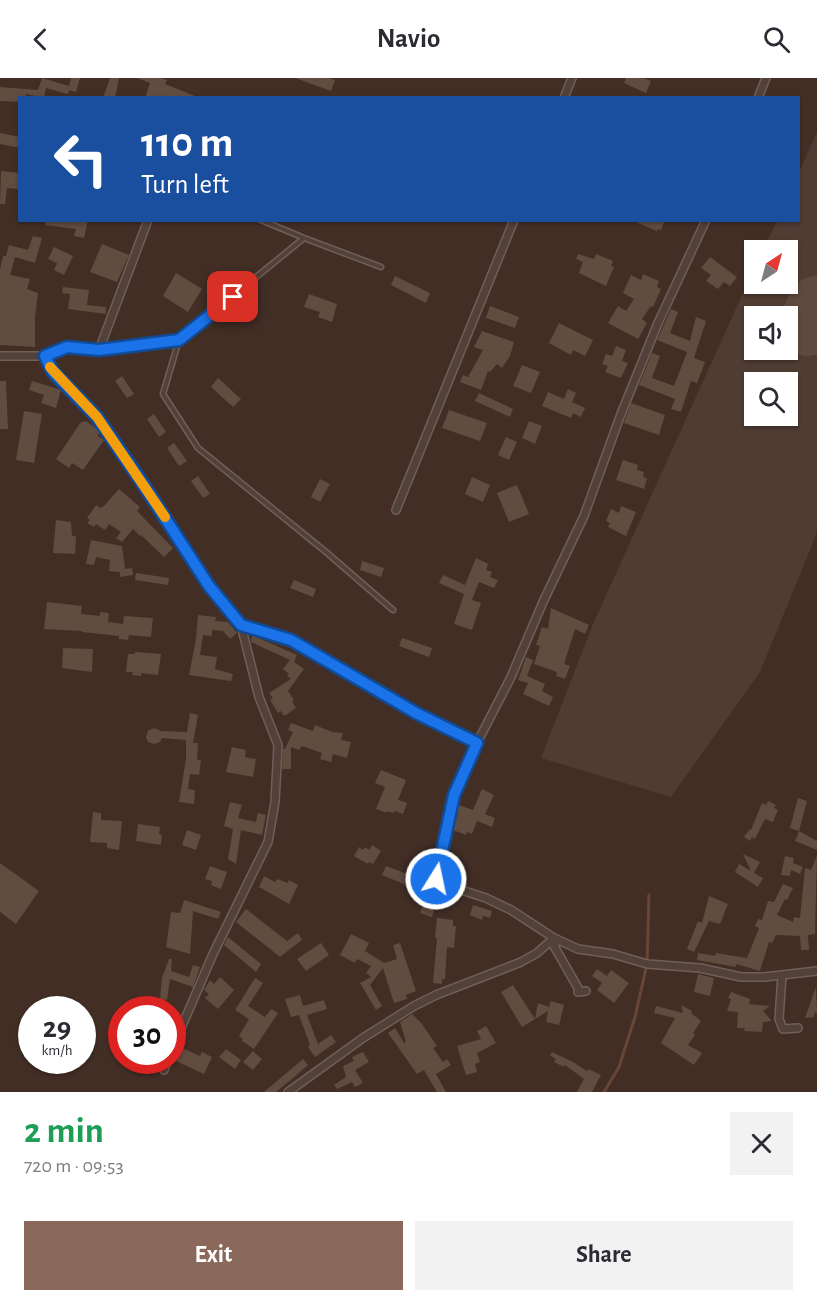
<!DOCTYPE html>
<meta charset="utf-8">
<style>
:root{--surface:#fff;--page:#f2f2f3;--text:#2b2b33;--muted:#7c7c81;--accent:#8a695a}
body{margin:0;font-family:"Alegreya Sans",sans-serif;background:var(--page);color:var(--text);height:100vh;display:flex;flex-direction:column;font-size:22px;white-space:nowrap}
*{box-sizing:border-box;margin:0}
p{font-size:20px;color:var(--muted)}
.icon{flex:none;width:33px;height:33px;fill:none;stroke:currentColor;stroke-width:2;stroke-linecap:round;stroke-linejoin:round}
.map{position:relative;height:1014px;overflow:hidden}
.details{display:flex;flex-direction:column;background:var(--surface);flex:1}
.details>*{flex:none}
.top-card{position:absolute;left:18px;top:18px;width:782px;height:126px;border-radius:0px;box-shadow:0 2px 4px #0004;background:#1a4fa0;color:#fff;overflow:hidden}
.needle{width:39px;rotate:36deg}
.fabs{position:absolute;left:744px;top:162px;display:grid;gap:12px}
.fabs a{display:grid;place-items:center;width:54px;height:54px;border-radius:0px;background:var(--surface);box-shadow:0 2px 4px #0004;font-size:30px}
.speed{position:absolute;left:18px;top:918px;display:flex;gap:12px;font-size:30px;font-weight:700;text-align:center}
.speed>*{display:grid;place-content:center;width:78px;height:78px;border-radius:50%;background:var(--surface);box-shadow:0 2px 4px #0004;line-height:1}
.speed small{font-size:15px;font-weight:400}
.speed .limit{border:9px solid #d22;background:#fff;color:#111}
.pin{position:absolute;display:grid;place-items:center;width:51px;height:51px;color:#fff;margin:-26px;border-radius:12px;box-shadow:0 3px 9px #0006}
.me{position:absolute;width:66px;margin:-33px;rotate:10deg;stroke-linejoin:round;filter:drop-shadow(0 0 4px #0008)}
.turn{display:flex;align-items:center;gap:21px;height:126px;padding:0 24px;font-size:27px}
.turn .icon{width:78px;height:78px;stroke-width:2.5}
.turn b{display:block;font-size:42px;line-height:51px}
.round{display:grid;place-items:center;flex:none;width:63px;height:63px;border-radius:0px;background:var(--page)}
.head{display:flex;align-items:center;justify-content:space-between;height:102px;padding:0 24px}
h1{font-size:36px;font-weight:700;line-height:45px;color:#1e9e55}
.primary-button{display:flex;gap:12px;margin-top:auto;padding:12px 24px}
.primary-button a{flex:1;height:69px;border-radius:0px;background:var(--accent);color:#fff;font-size:24px;font-weight:700;line-height:69px;text-align:center}
.primary-button a+a{background:var(--page);color:var(--text)}
header{display:flex;justify-content:space-between;align-items:center;height:78px;padding:0 24px;background:var(--surface);font-size:27px;font-weight:700}
.map>svg:first-child{display:block}
</style>
<header><svg class="icon" aria-label="back" viewBox="0 0 24 24"><path d="M15 5l-7 7 7 7"/></svg>Navio<svg class="icon" aria-label="search" viewBox="0 0 24 24"><circle cx="10" cy="10" r="6"/><path d="M15 15l6 6"/></svg></header>
<div class="map">
<svg width="817" height="1014" viewBox="0 0 817 1014">
<rect width="100%" height="100%" fill="#422e25"/>
<path fill="#4f3c33" fill-rule="evenodd" d="M817 54V455L760 594 671 719 541 680 593 546 754 191V206H788V172H763L777 143 798 142V96ZM754 238H788V272H754ZM754 304H788V338H754Z"/>
<g fill="none" stroke-linecap="round" stroke-linejoin="round">
<path stroke="#684636" stroke-width="3" d="M604 1014 619 989 635 939 647 886 649 817"/>
<path stroke="#5e4a40" stroke-width="60" d="M808 248 817 228"/>
</g>
<path fill="#614c40" d="M42 0 69 8 71 0H80L76 14 69 12 68 16 46 10 44 20 26 16V20H20V24L0 23V9L38 12Z
M110 0H119L115 20H103Z
M137 0H161L167 2 165 6 200 20H145L150 5Z
M295 0H329L335 2 331 13Z
M626 0H643L651 3 646 15 624 5Z
M0 55 20 59V70L0 66Z
M1 93 20 95 18 111 7 110 5 126H0Z
M45 142H88L84 160 74 158 76 151 45 147Z
M631 142H665L661 152 658 151 657 153Z
M33 158 42 160 35 185 15 179 10 197 30 201 27 211 38 215 35 239V269L0 267V191L3 178H6L9 167 28 172Z
M102 166 129 177 117 204 90 194Z
M54 169 73 178 64 197 54 192 57 185 48 181Z
M578 176 594 181 596 176 613 183 611 188 614 189 606 208 579 195 583 184 576 181Z
M710 179 737 199 730 208 724 204 718 211 706 203 711 197 701 190Z
M176 195 202 211 188 234 163 218Z
M643 196 659 203 657 209 661 211 653 229 651 228 642 241 647 245 638 261 608 245 618 228 626 233 634 221 623 215 631 197 641 202Z
M395 198 430 215 426 225 391 207Z
M63 209 89 212 87 227 106 229V236L68 231 70 216 62 215Z
M309 216 337 226 332 244 318 239 320 234 304 229Z
M490 228 519 239 515 250 486 240Z
M671 231 678 234 670 255 690 263 696 239 706 243 694 280 705 284 697 305 691 303 681 334 671 331 675 321 639 307 652 275 660 278 652 300 674 308 687 274 657 262Z
M559 245 593 262 585 278 573 272 571 277 549 265Z
M482 253 514 264 510 278 502 290 497 286 490 294 488 293 481 312 460 304 463 297 468 299 483 272 474 269Z
M616 268 626 272 622 283 628 285 621 300 605 294 608 288 602 286 606 276 612 278Z
M522 287 540 294 531 315 513 308Z
M122 298 134 316 127 320 115 303Z
M218 300 241 321 233 329 211 309Z
M0 303H6L8 351H0Z
M32 303 61 312 56 330 41 325 44 317 29 312Z
M568 311 576 315 572 324 585 330 581 339 573 335 571 340 542 328 548 314 564 321Z
M479 315 513 331 510 339 475 323Z
M631 325 665 337 659 357 624 345Z
M449 332 487 345 480 363 442 350Z
M24 333 42 336 34 385 16 382Z
M154 336 166 354 159 359 147 341Z
M86 343 100 353 98 358 104 362 83 392 72 385 69 390 56 381 81 344Z
M529 343 542 348 535 366 522 360Z
M506 359 517 364 509 382 498 377Z
M174 365 187 383 179 388 167 370Z
M623 382 638 387 637 392 644 394 643 398 647 401 644 411 616 402Z
M198 398 210 416 203 420 191 403Z
M472 399 490 407 483 424 465 416Z
M320 401 330 406 320 424 311 419Z
M517 407 529 436 509 444 497 415Z
M119 411 140 429 137 433 173 470 164 479 141 457 140 458 133 451 122 464 116 460 121 454 109 446 105 452 96 446 94 449 87 445 90 442 87 440 96 427 100 430 104 428Z
M621 428 636 434 626 458 608 449 610 445 606 443 611 431 619 435Z
M56 442 71 444 72 458H76L75 476 53 475Z
M91 462 122 468 125 491 132 490 133 497 120 499V494L109 493 110 482 96 479 94 487 86 486Z
M476 480 488 486 486 492 492 494 490 499 498 502 494 510 479 504 472 522 481 525 472 552 454 546 464 516 439 505 443 497 465 507Z
M362 483 384 490 381 499 360 492Z
M136 495 169 500 168 507 135 502Z
M294 502 316 511 313 519 290 510Z
M47 524 82 528 81 536 100 538V534L109 535 108 544 123 546 124 538 153 540 151 559 129 557 128 562 119 561V558L82 554V553L44 551Z
M551 530 589 547 585 556 575 551 564 586 570 588 565 601 556 598 557 594 534 586 540 568 536 567 542 549 548 551Z
M198 537 216 539 215 543 228 544 237 555 230 561 223 553 212 552V558L203 557 200 577 217 579 215 591 233 596 231 603 189 597 196 561Z
M252 557 297 577 294 584 304 591 288 613 294 622 292 623 296 630 286 637H283L281 633 278 635 270 622 273 620 269 615 291 601 287 598 289 596 283 591 290 582 251 564Z
M402 560 432 570 429 579 399 568Z
M63 570 93 571 92 594 62 590Z
M135 574 161 576 158 597 141 595V598L132 597 133 594H126L128 576H135Z
M526 579 533 582 527 598 545 606 542 613 553 619 549 628 523 616 528 605 518 602Z
M190 635 198 637 193 665H198L197 682H201L199 697 190 696 188 711 195 712 194 726 179 724 186 681V662L162 660 160 664 154 666 148 664 146 659 148 653 154 650 161 653 187 654Z
M291 645 313 653 315 647 332 654 343 655 341 662 351 664 347 680 333 676 331 684 320 681 322 675 302 668 299 672 291 669V691H282L283 671H285L293 654 288 652Z
M232 669 246 672 245 679 256 681 253 699 226 694Z
M381 692 406 702 398 722 407 725 403 736 395 733 394 735 387 733V735L376 731 385 709 375 705Z
M482 711 494 717 485 736 495 740 492 749 477 743 472 756 467 754 466 757 453 752 458 736H456L459 727 473 732Z
M798 720 807 723 799 753 790 750Z
M768 723 776 727 774 730 778 732 773 744 765 741 755 761 752 759 750 763 744 759 750 751 751 752 762 725 766 727Z
M230 724 242 727 238 740 256 744 258 735 266 737 262 757 241 752 236 786 228 781 233 751 224 748Z
M93 734 101 735V742L122 743 119 772 107 770V765L90 764Z
M138 746 160 749 159 756 162 757 161 767 136 763Z
M187 752 201 757 196 772 182 767Z
M799 753 817 763V772L795 763Z
M372 767 381 773 373 786 369 784 368 786 354 778 359 769 363 772 365 769 369 772Z
M743 776 760 784 754 795 763 800 758 809 735 794 739 786 751 793Z
M785 778 794 780 793 785 803 789 800 796 791 792 790 798 781 797Z
M817 778 815 856 808 857 809 872H801L800 858 776 857 772 865 769 864 760 893 736 886V889L697 882 698 875 715 878 716 875 747 880 759 850 755 848 758 841 762 842 768 823 774 824 783 806 793 810 787 822 785 821 777 837 793 844 794 839 800 840 805 790 811 792Z
M0 785 39 813 16 846 0 834Z
M210 788 227 794 221 811 211 807 212 803 205 801Z
M386 788 410 797 406 807 382 797Z
M264 798 275 804 277 801 288 805 289 802 298 807 289 826 259 809Z
M435 807 455 816 452 825 438 820 432 839 420 835 422 827 427 828Z
M709 818 728 826 720 846 709 843 694 874 687 871 698 843 702 845Z
M184 822 221 834 218 841 193 833 190 876 166 869 171 834 180 835Z
M473 827 492 833 490 840 483 838 482 842 470 837Z
M246 831 287 863 298 855 302 862 290 871 289 869 290 871 280 879 236 844Z
M437 840 453 842V848H456L454 870 447 869 445 901H442V906L433 905 437 860H435Z
M351 856 369 865 365 873 384 885 397 881 393 867 400 865 416 913 406 917 407 921 394 925 383 890 370 907 382 928 376 932 360 905 371 899 366 895 371 888 357 881 355 885 340 877Z
M228 859 261 886 256 894 224 867Z
M321 865 329 877 306 893 297 881Z
M169 881H172L171 893 189 899 193 887 200 889 193 909 170 901 167 922 160 921 162 900Z
M597 891 607 898 611 892 629 905 614 925 597 912 602 905 592 898Z
M698 896 714 900 710 918 694 914Z
M220 899 234 912 218 931 205 920 209 916 204 912 210 902 214 906Z
M255 900 263 905 248 928 265 939 271 931 278 935 254 971 242 963 243 961 239 958 249 941 235 932Z
M513 907 535 941 522 949 501 914Z
M816 909 817 935 815 934 814 939 805 940Z
M731 914 750 921 749 926 770 928 763 933 772 943 763 944 762 954 744 953 745 950H737L738 934 727 933 731 921 728 920Z
M300 917 303 928 324 922 327 931 307 937 318 966 331 957 336 964 315 979 308 969 310 967 299 937 291 939 285 921Z
M551 923 564 927 559 947 546 944 548 933 535 941 538 925 549 929Z
M681 927 692 933 691 935 701 943 693 955 695 957 688 967 702 975 694 987 661 965 675 940 654 935 656 928 683 935Z
M412 936 422 946 437 968 433 970 443 984 447 981 451 987 436 996 446 1014H437L424 992 417 996 388 955 395 950 404 965 406 964 400 944Z
M486 948 496 965 477 975 480 984 475 986 477 994 466 997 457 968 481 961 477 953Z
M180 969 200 978 202 974 212 979 204 996 174 982Z
M226 971 241 982 235 991 219 979Z
M253 973 262 981 253 992 243 984Z
M363 974 369 984 355 992 363 1005 355 1009 352 1004 337 1011 334 1007 346 999 343 988 354 983 352 979Z
M552 974 573 984 587 993 588 991 601 997 592 1014H577L584 1001 565 987 564 989 554 984 556 981 550 977Z
M303 981 308 987 292 1001 276 1014H264Z"/>
<g fill="none" stroke-linecap="round" stroke-linejoin="round">
<defs>
<path id="service" d="M261 142 304 160
M179 262 163 316 198 370 326 474 393 532
M100 272 179 262 304 160 381 189"/>
<path id="minor" d="M564 20 572 0
M758 20 766 0
M0 278H45L67 269 99 272 148 142
M45 278 53 294 97 339 143 406 209 508 241 547 291 562 416 635 477 665 511 599 543 524 584 438 621 336 658 245 706 142
M396 432 514 142
M477 665 454 717 436 801 446 807 486 820 511 832 554 860 578 871 613 876 647 886 700 890 741 899H764L817 893
M557 861 554 868 578 910V914L586 913
M782 897 779 941 783 951 798 950
M172 971 213 876 268 764 275 724 278 667 259 619 241 547
M164 992 168 982
M288 1014 363 960 414 928 436 917 521 884 537 875 554 860"/>
</defs>
<use href="#service" stroke="#6f5f57" stroke-width="7"/>
<use href="#minor" stroke="#6f5f57" stroke-width="10"/>
<use href="#service" stroke="#514139" stroke-width="4"/>
<use href="#minor" stroke="#514139" stroke-width="7"/>
</g>
<g fill="none" stroke-linecap="round" stroke-linejoin="round">
<defs>
<path id="route" d="M233 219 179 262 99 272 67 269 45 278 53 294 97 339 143 406 209 508 241 547 291 562 416 635 477 665 454 717 436 801"/>
</defs>
<use href="#route" stroke="#114b97" stroke-width="15"/>
<use href="#route" stroke="#1a73e8" stroke-width="10"/>
<path stroke="#f59e0b" stroke-width="10" d="M50 289 97 339 165 439"/>
</g>
</svg>
<div class="fabs">
<a><svg class="needle" viewBox="-14 -14 28 28"><path d="M0-13l5 13h-10z" fill="#e53935"/><path d="M0 13l5-13h-10z" fill="#7c7c81"/></svg></a>
<a><svg class="icon" aria-label="sound" viewBox="0 0 24 24"><path d="M4 9h4l5-4v14l-5-4H4zM17 9q2 3 0 6"/></svg></a>
<a><svg class="icon" aria-label="search" viewBox="0 0 24 24"><circle cx="10" cy="10" r="6"/><path d="M15 15l6 6"/></svg></a>
</div>
<div class="speed"><div>29<small>km/h</small></div><div class="limit">30</div></div>
<div class="pin" style="left:233px;top:219px;background:#d93025"><svg class="icon" aria-label="arrive" viewBox="0 0 24 24"><path d="M6 21V4h12l-3 4 3 4H6"/></svg></div>
<svg class="me" style="left:436px;top:801px" viewBox="-20 -20 40 40"><circle r="17" fill="#1a73e8" stroke="#fff" stroke-width="3"/><path d="M0-11L8 9 0 5-8 9z" fill="#fff"/></svg>
<div class="top-card">
<div class="turn"><svg class="icon" aria-label="left" viewBox="0 0 24 24"><path d="M17 20v-9H6M10 6l-5 5 5 5"/></svg><div><b>110 m</b>Turn left</div></div>
</div>
</div>
<section class="details">
<div class="head"><div><h1>2 min</h1><p>720 m · 09:53</p></div><a class="round"><svg class="icon" aria-label="close" viewBox="0 0 24 24"><path d="M6 6l12 12M18 6L6 18"/></svg></a></div>
<div class="primary-button"><a>Exit</a><a>Share</a></div>
</section>
